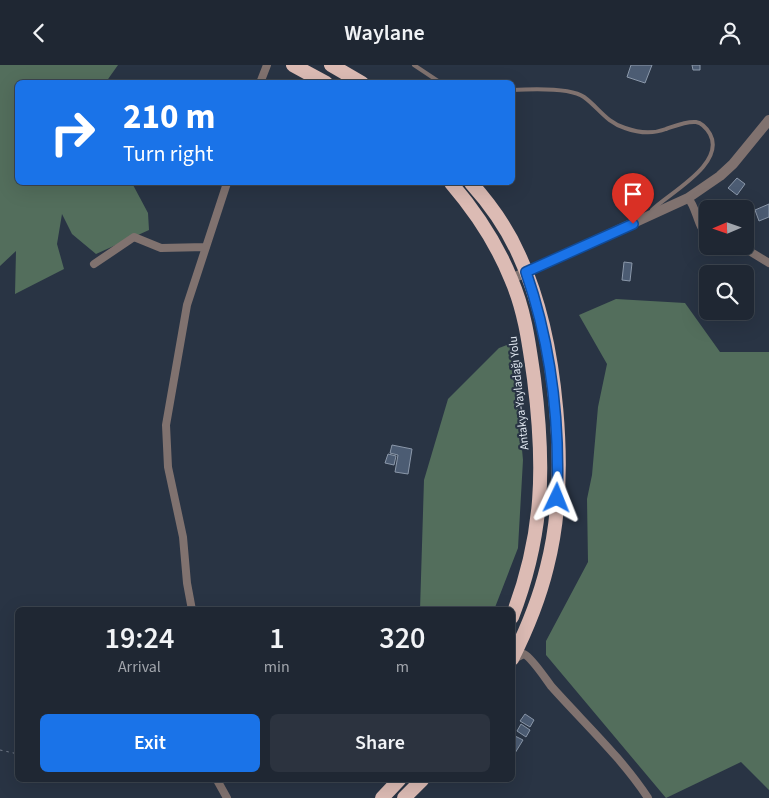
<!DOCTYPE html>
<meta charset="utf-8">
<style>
:root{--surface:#1f2733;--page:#2c333f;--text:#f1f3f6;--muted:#a1a5ac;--line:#3c444e;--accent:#1a73e8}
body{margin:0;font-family:"Source Sans 3",sans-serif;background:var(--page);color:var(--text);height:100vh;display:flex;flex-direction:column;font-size:19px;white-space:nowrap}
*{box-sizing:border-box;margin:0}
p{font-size:16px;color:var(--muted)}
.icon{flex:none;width:28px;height:28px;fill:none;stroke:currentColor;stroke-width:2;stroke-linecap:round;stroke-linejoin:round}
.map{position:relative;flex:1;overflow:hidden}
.side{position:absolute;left:15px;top:542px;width:500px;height:175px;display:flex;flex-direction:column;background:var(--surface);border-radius:8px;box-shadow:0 5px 20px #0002,0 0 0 1px var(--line)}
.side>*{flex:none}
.hud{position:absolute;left:15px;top:15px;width:500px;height:105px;border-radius:8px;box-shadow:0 5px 20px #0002,0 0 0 1px var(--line);background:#1a73e8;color:#fff;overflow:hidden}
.needle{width:32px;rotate:268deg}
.fabs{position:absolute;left:699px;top:135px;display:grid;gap:10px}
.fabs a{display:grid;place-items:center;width:55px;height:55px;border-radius:8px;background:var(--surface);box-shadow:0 5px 20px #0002,0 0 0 1px var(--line);font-size:25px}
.pin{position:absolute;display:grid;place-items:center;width:42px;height:42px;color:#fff;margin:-51px -21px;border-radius:50% 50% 50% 0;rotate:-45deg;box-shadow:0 0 5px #0007}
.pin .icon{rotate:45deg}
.me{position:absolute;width:55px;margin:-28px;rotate:2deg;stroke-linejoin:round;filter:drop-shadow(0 0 4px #0008)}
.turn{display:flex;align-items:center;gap:18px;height:105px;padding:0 25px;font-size:22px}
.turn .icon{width:65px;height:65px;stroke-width:2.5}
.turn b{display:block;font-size:35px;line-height:42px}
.eta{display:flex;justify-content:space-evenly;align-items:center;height:85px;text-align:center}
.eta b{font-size:30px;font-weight:600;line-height:35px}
.button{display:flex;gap:10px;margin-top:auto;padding:10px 25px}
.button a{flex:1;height:58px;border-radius:8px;background:var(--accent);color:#fff;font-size:20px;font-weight:600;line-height:58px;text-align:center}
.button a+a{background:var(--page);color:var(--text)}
header{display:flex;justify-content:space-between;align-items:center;height:65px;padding:0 25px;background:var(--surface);font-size:22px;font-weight:600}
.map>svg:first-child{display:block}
</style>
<header><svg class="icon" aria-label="back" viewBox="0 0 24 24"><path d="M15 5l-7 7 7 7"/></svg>Waylane<svg class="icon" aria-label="person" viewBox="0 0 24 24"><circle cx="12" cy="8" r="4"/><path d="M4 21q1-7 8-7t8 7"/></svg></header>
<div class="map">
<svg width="769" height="733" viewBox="0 0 769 733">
<rect width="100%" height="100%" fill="#293444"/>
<path fill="#536e5c" d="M0 0H118L106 17 18 18V118H132L148 148 149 165 96 189 72 169 62 149 57 179 64 204 15 229 16 186 0 201Z
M616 234 685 238 720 287H769V725L741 697 666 733 546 590V576L588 497 587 434 592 410 598 342 607 299 579 250Z
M512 278 523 395 518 483 494 545H420L424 415 448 334 499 283Z"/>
<path fill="#4c5c73" stroke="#8b98aa" d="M631 0H652L645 18 627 12Z
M692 0H700V5H693Z
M737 113 745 119 737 130 728 123Z
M769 139V152L759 156 755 145Z
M624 197 632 198 630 216 622 215Z
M392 380 412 384 408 409 395 407 398 390 390 388Z
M388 389 396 391 394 400 385 398Z
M525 649 534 655 530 662 520 656Z
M521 659 530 665 526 672 517 666Z
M515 671 523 675 512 693V675Z"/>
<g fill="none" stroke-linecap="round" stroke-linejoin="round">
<path stroke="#737c8a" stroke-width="1" stroke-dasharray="2.5 4" stroke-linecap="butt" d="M0 685 18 689"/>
<path stroke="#80726f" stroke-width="4" d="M414 0 441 18
M512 25C530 24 570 22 584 32 599 43 606 57 625 63 639 68 653 69 666 64 675 61 686 56 696 57 702 58 707 64 710 69 726 99 669 128 652 145"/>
<path stroke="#80726f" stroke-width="8" d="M260 18 267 0
M688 133C697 143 697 162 708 171
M741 181 769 198
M94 199 134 172 161 183 206 182
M192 545 187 518 183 472 168 402 166 360 187 240 227 118
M514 594 524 589C532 593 545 613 551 621 583 657 622 693 648 733
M217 715 227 733"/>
<path stroke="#80726f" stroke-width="10" d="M511 214 688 133 720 111 733 99 769 55"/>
<path stroke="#dcbbb4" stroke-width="14" d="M293 0 326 18
M331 0 362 18
M451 118C475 146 497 179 511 214 525 246 529 279 534 314 545 401 544 469 512 552
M471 118C489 138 508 165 519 190 558 274 570 413 547 502 539 535 527 564 512 594
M382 733 399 715
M404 733 422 715"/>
</g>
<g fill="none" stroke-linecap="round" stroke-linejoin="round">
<defs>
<path id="route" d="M557 433C560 356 551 280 526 207L633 159"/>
</defs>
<use href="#route" stroke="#114b97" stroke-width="12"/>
<use href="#route" stroke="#1a73e8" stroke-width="9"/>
</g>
<g text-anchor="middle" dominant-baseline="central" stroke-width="4.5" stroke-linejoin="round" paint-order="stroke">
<g font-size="12" fill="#dee5ef" stroke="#293444">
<text transform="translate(519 328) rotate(-96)">Antakya-Yayladağı Yolu</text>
</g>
</g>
</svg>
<div class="fabs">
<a><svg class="needle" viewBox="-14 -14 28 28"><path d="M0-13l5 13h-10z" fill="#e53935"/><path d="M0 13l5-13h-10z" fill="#a1a5ac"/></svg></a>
<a><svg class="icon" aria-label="search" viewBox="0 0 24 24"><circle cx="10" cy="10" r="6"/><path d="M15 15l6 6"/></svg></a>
</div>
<div class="pin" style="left:633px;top:159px;background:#d93025"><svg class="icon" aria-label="arrive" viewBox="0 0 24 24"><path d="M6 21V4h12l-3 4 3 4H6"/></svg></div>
<svg class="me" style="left:557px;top:433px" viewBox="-20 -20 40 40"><path d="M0-17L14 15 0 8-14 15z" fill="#1a73e8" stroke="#fff" stroke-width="4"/></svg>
<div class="hud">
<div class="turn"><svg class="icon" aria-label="right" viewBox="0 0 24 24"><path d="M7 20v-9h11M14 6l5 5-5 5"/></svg><div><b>210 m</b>Turn right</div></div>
</div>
<section class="side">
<div class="eta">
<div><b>19:24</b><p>Arrival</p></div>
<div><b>1</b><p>min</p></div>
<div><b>320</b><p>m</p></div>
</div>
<div class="button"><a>Exit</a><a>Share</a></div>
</section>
</div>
